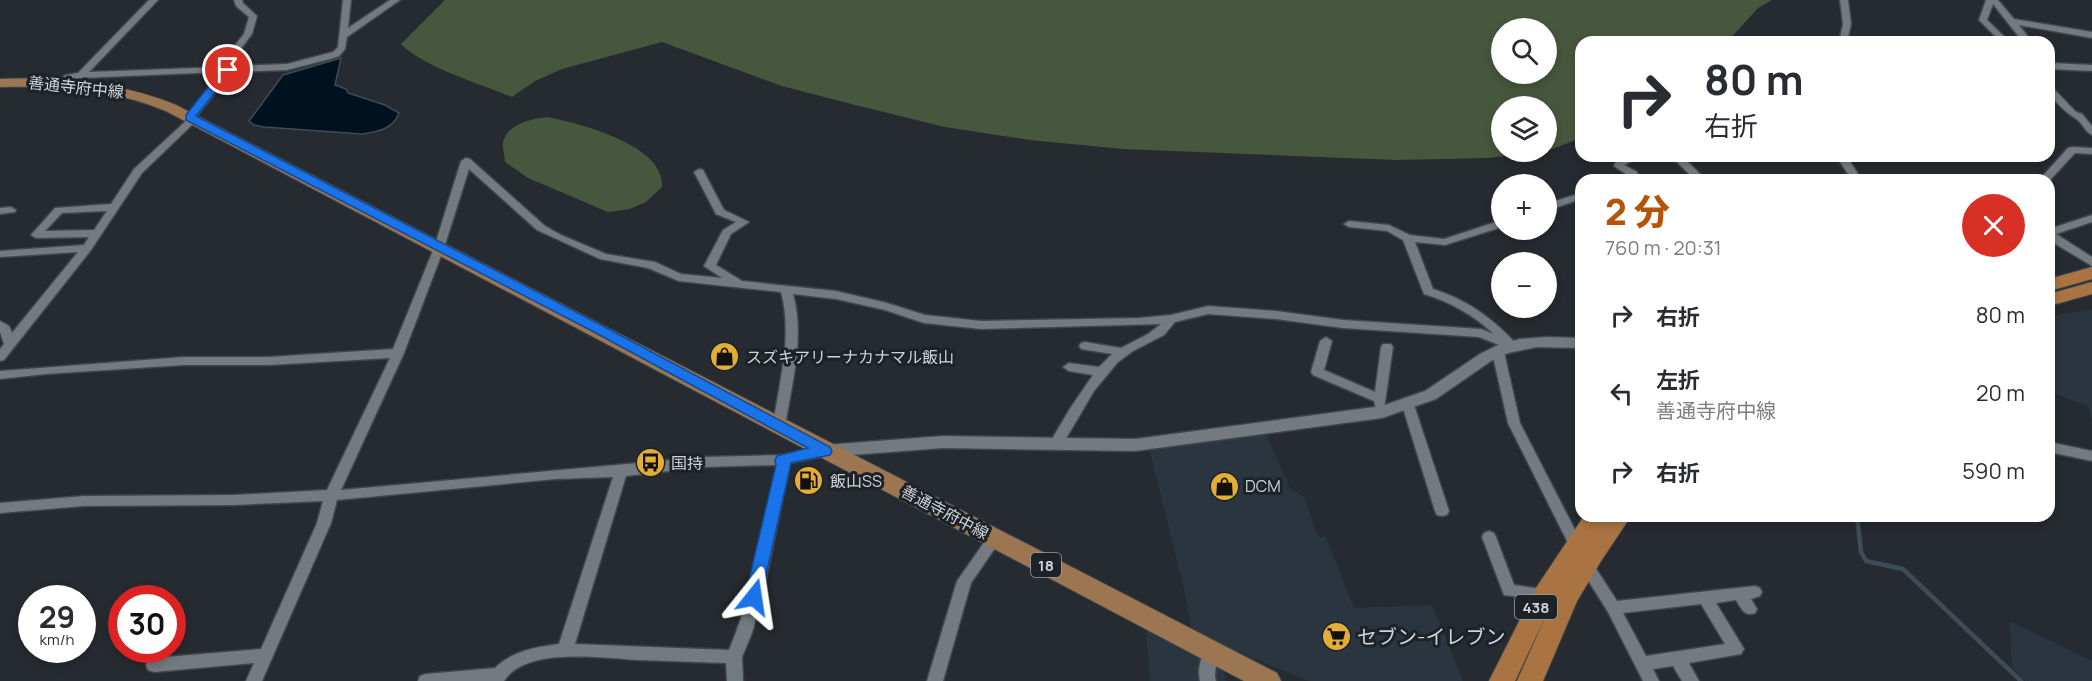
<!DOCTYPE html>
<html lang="ja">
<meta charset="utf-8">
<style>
:root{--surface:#fff;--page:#f7f7f7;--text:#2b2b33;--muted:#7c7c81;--accent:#b45309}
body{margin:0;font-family:Manrope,"Noto Sans JP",sans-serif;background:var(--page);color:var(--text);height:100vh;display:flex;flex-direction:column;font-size:22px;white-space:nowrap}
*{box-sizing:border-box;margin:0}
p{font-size:20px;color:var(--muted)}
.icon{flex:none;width:33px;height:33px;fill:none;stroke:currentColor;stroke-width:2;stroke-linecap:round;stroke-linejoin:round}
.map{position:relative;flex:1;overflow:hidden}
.drawer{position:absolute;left:1575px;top:174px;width:480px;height:348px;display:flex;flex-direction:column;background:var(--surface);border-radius:18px;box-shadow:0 3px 9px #0003}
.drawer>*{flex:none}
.guide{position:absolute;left:1575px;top:36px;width:480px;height:126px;border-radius:18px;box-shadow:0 3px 9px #0003;background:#fff;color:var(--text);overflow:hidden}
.tools{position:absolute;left:1491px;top:18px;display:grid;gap:12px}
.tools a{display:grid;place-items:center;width:66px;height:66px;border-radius:50%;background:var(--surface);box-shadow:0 3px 9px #0003;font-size:30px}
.speed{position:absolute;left:18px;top:585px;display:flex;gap:12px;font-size:30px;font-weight:700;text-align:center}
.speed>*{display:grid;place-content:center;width:78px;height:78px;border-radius:50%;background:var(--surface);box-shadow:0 3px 9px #0003;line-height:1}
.speed small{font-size:15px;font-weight:400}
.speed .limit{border:9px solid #d22;background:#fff;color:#111}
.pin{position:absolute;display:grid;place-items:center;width:51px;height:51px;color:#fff;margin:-26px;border:3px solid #fff;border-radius:50%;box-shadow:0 2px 6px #0007}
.me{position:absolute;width:66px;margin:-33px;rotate:15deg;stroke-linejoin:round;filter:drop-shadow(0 0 4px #0008)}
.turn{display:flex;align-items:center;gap:21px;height:126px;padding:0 30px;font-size:27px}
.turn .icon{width:78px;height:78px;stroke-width:2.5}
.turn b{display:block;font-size:42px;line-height:51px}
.round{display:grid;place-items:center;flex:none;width:63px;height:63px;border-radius:32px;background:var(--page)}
.overview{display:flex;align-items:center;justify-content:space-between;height:102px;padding:0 30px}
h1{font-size:36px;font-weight:800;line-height:45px;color:var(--accent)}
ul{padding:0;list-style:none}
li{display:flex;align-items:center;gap:18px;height:78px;padding:0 30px}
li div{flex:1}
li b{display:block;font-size:22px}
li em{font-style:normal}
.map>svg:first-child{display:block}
</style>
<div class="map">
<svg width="2092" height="681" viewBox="0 0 2092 681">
<rect width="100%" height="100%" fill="#262b31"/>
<path fill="#2b3540" d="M2092 310V422L2089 407 2049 391V316Z
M1266 433 1290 489 1304 497 1318 537H1326L1354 608 1432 605 1463 681H1309L1192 633 1184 589 1149 448Z
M2010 621 2092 661V681H2025L2012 668Z
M1146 629 1224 671 1226 681H1150Z"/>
<path fill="#47573d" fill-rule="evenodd" d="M445 0H1772L1758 8 1727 42H1581V138L1547 151 1546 106H1502V152H1541L1487 158 1397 160 1123 149 1030 140 945 127 855 105 782 86 662 42 562 69 535 81 512 97C481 84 423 67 401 44ZM1502 28H1546V74H1502Z
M547 117C578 123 666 145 662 187L646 202 630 209 608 212 528 178 505 162C505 156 502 148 503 143 506 124 532 119 547 117Z"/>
<path fill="#001220" stroke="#3e4c57" stroke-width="1.5" d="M341 58 335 85 346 89 348 93 385 105 399 113C393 129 378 132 362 134L264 127 254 125 249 121 283 75Z"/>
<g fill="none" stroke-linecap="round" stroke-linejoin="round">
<path stroke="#3e4c57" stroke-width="4.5" d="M1857 516 1861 552 1866 561 1903 569 2021 681"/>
<defs>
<path id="minor" d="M149 0H158L89 72 222 67 221 63 244 34 249 17 236 6 234 0H242L243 3 257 16 252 34 230 63 231 66 287 64 333 52 338 47 343 0H351L348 28 390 0H400L347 37 345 49 339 56 330 59 287 70 231 72 196 117 198 119 196 121 142 173 91 250 4 360 0 361V349L4 344 0 332V321L9 326 12 333 78 252 0 257V251L84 245 89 237 36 238 31 235 55 208 111 204 134 169 187 120V116L221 72 81 78C73 79 64 86 56 85V81L66 75 78 73ZM107 211 94 230 45 231 62 213Z
M1840 0H1848L1851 24 1847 42H1839L1843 24Z
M1986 0H1998L2014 19 2092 32V38L2019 25 2032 42H2023L1993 4 1987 20 2010 42H2001L1979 20Z
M2051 63 2092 65V71L2051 69 2049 68V64Z
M2049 86 2052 87 2076 112 2082 114 2092 126V135C2084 131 2082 122 2075 118 2065 112 2057 103 2049 94Z
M2072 147 2092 148V154L2075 153 2049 181 2039 180 2068 148Z
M1627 156H1642L1624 165 1637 172 1639 180H1628L1629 176 1614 166 1617 159Z
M1671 156H1682L1706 180H1695Z
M1841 156H1853L1849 160 1862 180H1852L1838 159Z
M466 158 470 159 545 226 561 235 606 254 655 262 681 274 722 278 704 266 723 230 736 222 716 214 694 172 699 169 703 170 724 210 749 222 731 234 716 265 742 281 836 291 887 303 925 315 981 321 1139 318 1171 315 1208 306 1276 311 1343 320 1481 329 1494 334C1473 315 1451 302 1424 294L1403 240 1387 231 1349 227 1344 224 1349 221 1389 225 1410 235 1444 239 1502 220V227L1445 245 1415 242 1433 289C1468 300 1494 319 1518 346L1512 350 1479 337 1343 328 1276 319 1208 314 1175 322 1164 335 1133 351 1118 362 1094 391 1061 447H1051L1049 444 1071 407 1093 375 1069 371 1063 367 1069 363 1099 367 1112 354 1081 349 1079 346 1081 343 1085 342 1121 348 1148 334 1161 324 981 329 924 323 885 310 836 299 793 294C805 337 792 383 785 426L784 429H774L773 426C779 382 793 336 781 292L679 281 648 268 600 259 537 230 469 169 444 248 404 353 341 490 704 457 782 455 825 446 830 447 832 451 830 455 790 463 766 579 752 633 742 657 743 681H727L726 663C697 662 668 661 639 660 604 658 526 646 504 681H418L420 676 426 674 495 668C512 651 536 647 559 644L613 477 556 479 337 500 331 523 262 681H246L254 663 154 672 148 670 146 665 148 660 154 658 261 649 317 523 323 501 234 505 84 506 0 513V503L84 496 234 495 327 490 390 358 269 365H184L46 374 0 379V371L184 357H269L393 349 434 248 461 161ZM777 465C763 527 754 592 729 650L575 644 626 476 704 467Z
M1581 193V199L1546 211V204Z
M11 207 16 210 15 212 0 214V208Z
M2092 215V222L2056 234 2092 257V266L2049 240V229Z
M1326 337 1332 341 1324 370 1375 392 1381 347 1383 344H1391L1393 347 1384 409H1376L1374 401 1313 375 1311 372 1320 341Z
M1498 348 1504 352 1520 423 1591 561 1617 601 1755 586 1760 588 1762 592 1760 596 1751 599 1757 609 1755 613C1744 617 1741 608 1736 600L1716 603 1741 644 1744 649 1741 654 1689 663 1699 681H1682L1673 666 1653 669 1659 681H1643L1608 612 1581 569 1508 423 1492 352ZM1701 604 1725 644 1646 656 1623 613Z
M1408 400 1412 402 1414 405 1449 511 1447 515 1442 516 1437 515 1435 511 1402 405 1404 402Z
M2049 442 2092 451V461L2049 452Z
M1489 531 1494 533 1496 537 1514 585 1549 590 1551 594 1549 598 1544 600 1504 595 1482 537 1484 533Z
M995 532 1000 534 1002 538 971 583 943 681H927L957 581 990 534Z
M1211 644 1216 646C1222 657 1212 669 1216 681H1200C1197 671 1201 656 1206 646Z"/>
<path id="tertiary" d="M1546 337 1581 338V348L1537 347 1508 353 1491 361 1436 399 1382 418 1135 451 943 448 825 457 819 455 817 451 819 447 825 445 943 436 1135 439 1382 406 1425 391 1480 354 1498 345 1520 339Z"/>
<path id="primary" d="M0 79C61 77 119 82 176 105L1277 673 1281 681H1244L166 111C112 89 58 86 0 87Z"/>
<path id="trunk" d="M2092 267V279L2049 291V279Z
M2092 282V294L2049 306V294Z
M1584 516H1631L1601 561 1577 601 1543 681H1517L1548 611 1515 681H1489L1536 588Z"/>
</defs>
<use href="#minor" stroke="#41464a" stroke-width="3"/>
<use href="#tertiary" stroke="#41464a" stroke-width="3"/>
<use href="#primary" stroke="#41464a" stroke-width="2"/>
<use href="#trunk" stroke="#41464a" stroke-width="2"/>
<use href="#minor" fill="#737a80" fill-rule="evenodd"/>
<use href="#tertiary" fill="#737a80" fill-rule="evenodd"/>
<use href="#primary" fill="#9c7551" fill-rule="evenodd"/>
<use href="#trunk" fill="#aa7442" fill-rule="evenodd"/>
</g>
<path fill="#1a73e8" stroke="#114b97" stroke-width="1.5" d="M224 67 233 70 196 116 603 326 830 447 832 451 830 455 791 463 760 602 754 604 748 602 745 597 776 465 775 460 777 456 808 448 594 332 186 120V115Z"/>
<defs>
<symbol id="shop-disc" viewBox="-11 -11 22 22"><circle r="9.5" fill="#e4ad35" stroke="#1c2227"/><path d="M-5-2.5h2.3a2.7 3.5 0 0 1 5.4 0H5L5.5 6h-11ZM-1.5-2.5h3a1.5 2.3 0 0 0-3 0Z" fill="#111"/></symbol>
<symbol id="bus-disc" viewBox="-11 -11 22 22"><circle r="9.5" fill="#e4ad35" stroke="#1c2227"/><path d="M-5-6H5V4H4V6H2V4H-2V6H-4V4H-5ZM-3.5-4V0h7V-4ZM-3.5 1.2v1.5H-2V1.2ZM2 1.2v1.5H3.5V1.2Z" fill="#111"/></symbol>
<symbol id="fuel-disc" viewBox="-11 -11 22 22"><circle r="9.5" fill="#e4ad35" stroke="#1c2227"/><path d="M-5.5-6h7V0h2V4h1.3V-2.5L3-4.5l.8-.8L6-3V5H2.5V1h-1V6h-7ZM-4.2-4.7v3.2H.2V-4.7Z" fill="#111"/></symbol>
<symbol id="supermarket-disc" viewBox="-11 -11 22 22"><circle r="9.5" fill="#e4ad35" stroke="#1c2227"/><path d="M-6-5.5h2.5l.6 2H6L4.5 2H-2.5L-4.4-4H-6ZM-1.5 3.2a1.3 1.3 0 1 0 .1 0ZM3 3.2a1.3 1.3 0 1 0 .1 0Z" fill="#111"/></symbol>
</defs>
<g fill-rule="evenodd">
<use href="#shop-disc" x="708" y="340" width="33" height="33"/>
<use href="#bus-disc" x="634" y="446" width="33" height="33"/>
<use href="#fuel-disc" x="792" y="464" width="33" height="33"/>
<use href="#shop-disc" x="1208" y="470" width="33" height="33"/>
<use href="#supermarket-disc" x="1320" y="620" width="33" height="33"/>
</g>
<g text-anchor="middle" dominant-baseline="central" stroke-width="6" stroke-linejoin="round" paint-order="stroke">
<g fill="#1c2227" stroke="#999ea2" stroke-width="1.5">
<rect x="1031" y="553" width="30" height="24" rx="4.5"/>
<rect x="1515" y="595" width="42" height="24" rx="4.5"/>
</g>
<g font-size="15" font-weight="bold" fill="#cfd3d7">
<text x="1046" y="565">18</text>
<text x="1536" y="607">438</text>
</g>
<g font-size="16" fill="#cfd3d7" stroke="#1c2227">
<text transform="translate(76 87) rotate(6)">善通寺府中線</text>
<text transform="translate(945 512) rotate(28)">善通寺府中線</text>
</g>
<g font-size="16" fill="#cfd3d7" stroke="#1c2227" text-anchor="start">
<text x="746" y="357">スズキアリーナカナマル飯山</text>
<text x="671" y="463">国持</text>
<text x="830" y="481">飯山SS</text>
<text x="1245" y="486">DCM</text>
</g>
<g font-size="20" fill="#cfd3d7" stroke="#1c2227" text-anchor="start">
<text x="1357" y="636">セブン-イレブン</text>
</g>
</g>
</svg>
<div class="tools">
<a><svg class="icon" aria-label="search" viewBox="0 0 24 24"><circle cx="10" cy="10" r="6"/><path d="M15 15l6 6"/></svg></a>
<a><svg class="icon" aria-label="layers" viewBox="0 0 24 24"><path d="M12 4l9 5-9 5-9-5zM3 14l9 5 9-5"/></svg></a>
<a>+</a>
<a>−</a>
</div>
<div class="speed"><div>29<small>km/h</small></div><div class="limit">30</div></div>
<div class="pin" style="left:228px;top:70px;background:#d93025"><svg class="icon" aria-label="arrive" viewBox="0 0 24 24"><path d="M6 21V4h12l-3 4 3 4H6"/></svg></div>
<svg class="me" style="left:754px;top:597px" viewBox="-20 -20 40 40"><path d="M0-17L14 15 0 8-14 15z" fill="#1a73e8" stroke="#fff" stroke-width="4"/></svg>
<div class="guide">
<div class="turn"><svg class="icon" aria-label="right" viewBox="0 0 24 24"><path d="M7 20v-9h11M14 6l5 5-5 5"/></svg><div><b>80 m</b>右折</div></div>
</div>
<section class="drawer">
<div class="overview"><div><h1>2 分</h1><p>760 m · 20:31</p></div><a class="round" style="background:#d93025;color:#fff"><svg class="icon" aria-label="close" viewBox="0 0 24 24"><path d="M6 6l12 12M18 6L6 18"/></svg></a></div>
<ul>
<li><svg class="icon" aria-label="right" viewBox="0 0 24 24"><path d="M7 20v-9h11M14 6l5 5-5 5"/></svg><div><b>右折</b></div><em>80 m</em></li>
<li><svg class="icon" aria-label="left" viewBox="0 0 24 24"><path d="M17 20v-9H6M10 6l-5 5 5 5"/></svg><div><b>左折</b><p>善通寺府中線</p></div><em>20 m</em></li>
<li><svg class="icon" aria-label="right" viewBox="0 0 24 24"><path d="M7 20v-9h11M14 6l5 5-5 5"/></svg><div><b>右折</b></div><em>590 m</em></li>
</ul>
</section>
</div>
